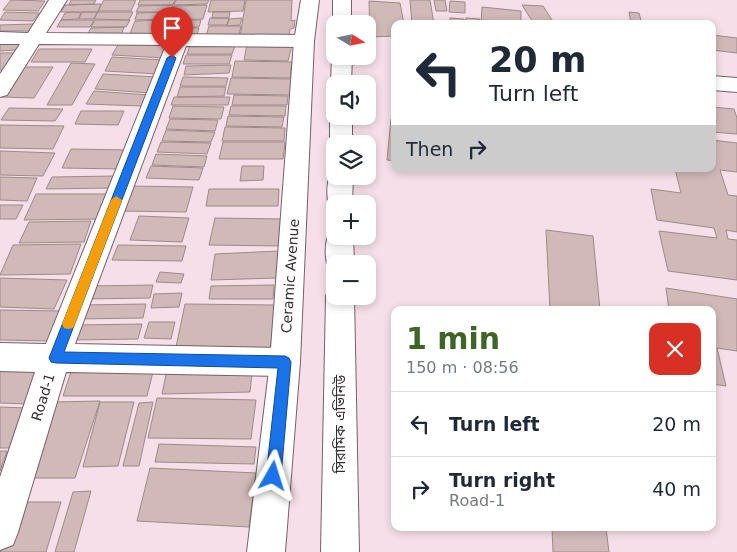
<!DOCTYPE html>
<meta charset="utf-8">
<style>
:root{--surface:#fff;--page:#f6f6f7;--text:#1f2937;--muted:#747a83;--line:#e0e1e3;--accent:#3c6623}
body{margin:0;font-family:"DejaVu Sans","Noto Sans Bengali",sans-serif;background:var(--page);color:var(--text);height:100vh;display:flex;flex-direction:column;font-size:19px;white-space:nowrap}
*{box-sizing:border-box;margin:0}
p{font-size:16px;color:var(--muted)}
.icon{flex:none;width:28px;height:28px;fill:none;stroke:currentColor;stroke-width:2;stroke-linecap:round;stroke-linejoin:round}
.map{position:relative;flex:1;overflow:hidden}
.sheet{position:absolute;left:391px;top:306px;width:325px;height:225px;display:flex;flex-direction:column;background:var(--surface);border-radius:10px;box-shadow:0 2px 8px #0003}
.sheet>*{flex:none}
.top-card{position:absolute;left:391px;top:20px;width:325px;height:152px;border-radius:10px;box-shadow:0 2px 8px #0003;background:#fff;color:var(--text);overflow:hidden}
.needle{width:32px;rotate:100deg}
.controls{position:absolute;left:326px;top:15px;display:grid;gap:10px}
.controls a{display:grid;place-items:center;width:50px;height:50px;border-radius:10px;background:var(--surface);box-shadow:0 2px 8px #0003;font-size:25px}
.pin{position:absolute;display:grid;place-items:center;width:42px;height:42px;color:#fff;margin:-51px -21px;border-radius:50% 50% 50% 0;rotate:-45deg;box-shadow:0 0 5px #0007}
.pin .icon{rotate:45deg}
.me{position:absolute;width:55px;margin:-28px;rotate:6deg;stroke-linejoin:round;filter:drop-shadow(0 0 4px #0008)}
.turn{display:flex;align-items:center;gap:18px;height:105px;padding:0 15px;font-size:22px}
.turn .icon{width:65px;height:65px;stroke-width:2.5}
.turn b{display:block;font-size:35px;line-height:42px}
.then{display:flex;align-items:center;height:48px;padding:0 15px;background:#0003;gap:10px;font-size:19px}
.round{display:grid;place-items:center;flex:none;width:52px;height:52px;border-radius:10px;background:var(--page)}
.summary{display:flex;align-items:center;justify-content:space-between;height:85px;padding:0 15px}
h1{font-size:30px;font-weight:800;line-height:38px;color:var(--accent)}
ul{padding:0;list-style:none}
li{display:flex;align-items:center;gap:15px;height:65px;padding:0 15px;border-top:1px solid var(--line)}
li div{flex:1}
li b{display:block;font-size:19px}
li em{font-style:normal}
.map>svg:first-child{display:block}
</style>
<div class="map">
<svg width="737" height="552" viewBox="0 0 737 552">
<rect width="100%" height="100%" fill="#f6dfe8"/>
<path fill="#d1b9b8" stroke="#9f8988" d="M11 0 45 1 38 11 3 10Z
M71 0H96L94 4 69 5Z
M104 0H136L131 11H98Z
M140 0H175L173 5H138Z
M176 0H209L207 4 174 5Z
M211 0H245L243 11 208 12Z
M246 0H292L291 21 295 20 294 28 290 29 289 36 240 37Z
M410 0H430L434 24H412Z
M434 0H445L447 11H436Z
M369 1 400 3 404 24H395V36L370 37Z
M450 1 465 2V13L449 12Z
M101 4 98 12H61L65 5Z
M173 5 171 12H136L139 6Z
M207 5 203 19 169 20 174 6Z
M522 5 543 6 554 23 534 24Z
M482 7 521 11V24H481Z
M5 12 39 13 33 21 0 20Z
M73 12 81 13 78 19 61 20 65 13Z
M82 12H97L94 19H79Z
M98 12H133L129 20 94 19Z
M170 12 168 19 135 20 137 13Z
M213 12H230L229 18H212Z
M629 12 639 13 642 24H631Z
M210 18H229L227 25H208Z
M242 18 240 25 227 26 229 19Z
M450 18 464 19V24H450Z
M466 18 480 19 479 24H465Z
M61 20H94L90 27H57Z
M95 20H130L126 27H91Z
M167 20 162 36H129L135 21Z
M168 20H201L199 27 166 28Z
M33 24 30 31H0V25Z
M209 26H241L239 35 206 36Z
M124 27 121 36 86 37 91 28Z
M166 28H199L197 35 163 36Z
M712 35 737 38V53L712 50Z
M121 40 172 43 165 58 112 55Z
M0 42H21L17 50 0 51Z
M247 44 292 45 288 61 244 60Z
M190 45 235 46 232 54H187Z
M39 49H92L85 62H31Z
M0 53H16L6 70H0Z
M186 55H232L229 64H183Z
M112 57 164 60 158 74 105 71Z
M235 61 292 62 290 78 232 77Z
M71 63 95 64 72 105H47Z
M231 65 229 73 184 75 186 66Z
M22 67H53L34 98 1 97Z
M103 74 157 77 150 93 95 89Z
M183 77 228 78 226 86H180Z
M231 78 292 79 291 95 227 94Z
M180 87H226L224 96 177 97Z
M94 91 149 95 142 106 86 104Z
M234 95 288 96 287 105H232Z
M174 97H230L228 105H171Z
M173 106 224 107 221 119 169 118Z
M231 106H286L285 116 229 115Z
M712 107 734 109 737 118V134L712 132Z
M9 108 63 109 55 121 1 120Z
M81 111H124L118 125 75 124Z
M228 116 284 117 282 127 226 126Z
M170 119 218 120 215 131 166 129Z
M391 119H395V161L387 160Z
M0 125 64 126 53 149 0 148Z
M225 127 285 128 284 141H222Z
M166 130 215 132 211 142 162 141Z
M712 140 737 143V172L720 170 728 195 737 196V232L726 230 728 239 737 240V280L668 271 659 231 717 238 714 228 657 220 651 189 681 193 675 169H712Z
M161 142 211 143 207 154 157 152Z
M223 142H285L283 159H219Z
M71 149 130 150 123 169 62 168Z
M0 151 55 153 43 176 0 175Z
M156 154 207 156 204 167 152 165Z
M151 166 203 168 199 180 146 178Z
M242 166H264L263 180 240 181Z
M114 176 110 188 46 189 52 177Z
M0 177 37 178 27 201 0 200Z
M131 186 193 187 186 212 122 211Z
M209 189H279L278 206H206Z
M36 194H110L101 219 24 220Z
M0 205H23L16 219H0Z
M139 216 189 218 182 242 130 240Z
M215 218 285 219 281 246 209 245Z
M91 221 84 242 19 243 29 222Z
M546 230 593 236 600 310H550Z
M81 244 70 274 0 275 13 245Z
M118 245 186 246 182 261 112 260Z
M279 251 277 278 211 280 215 254Z
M160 272 184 274 181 283 156 282Z
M0 278 67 280 54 309 0 307Z
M153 285 150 298 86 299 90 286Z
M274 285 273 299H209L211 286Z
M666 288 737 299V351L717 348 726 386 712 384V310H669Z
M182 293 179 307 151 308 154 294Z
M146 304 143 318 78 319 82 305Z
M185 304 275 305 270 354 175 352Z
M0 310 63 311 52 341 0 340Z
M149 322H175L171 339 144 338Z
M142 324 138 339 71 340 76 325Z
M0 362 43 363 28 404 0 403Z
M253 364 250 392 162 394 168 365Z
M154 368 147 396H63L72 369Z
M157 398 256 400 251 439 148 438Z
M100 401 75 478H28L53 402Z
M100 402H134L118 466 83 467Z
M153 402 139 466H123L139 403Z
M0 407 27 408 13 448H0Z
M159 444 256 447 254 464 155 462Z
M0 451H7L0 471Z
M150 468 256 473 249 527 137 521Z
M91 491 74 552H55L73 492Z
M17 502H61L46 552H0Z
M552 528H606L609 552H553Z"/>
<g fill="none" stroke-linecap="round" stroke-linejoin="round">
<defs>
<path id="street" d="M49 0H67L46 33 304 35 311 37 314 41 311 45 304 47 186 46 75 344 285 348 296 352 300 362 296 372 285 376 66 372 18 532 13 545 0 550V477L35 372 0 371V343L46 344 166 45 39 44 7 95 0 97V74L20 44H0V32L28 33Z
M712 76 737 78V92L712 90Z"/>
<path id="secondary" d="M301 0H319L314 41 300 362 285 552H247L270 362 294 41Z
M333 0H351V24H335V27L333 24Z
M335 52V56H352L351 84H335V89L331 84 332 56Z
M335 110V116H352V144H335V150L330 144V116Z
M335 169V176H353L352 204H335V212L331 211C326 201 325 176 335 169Z
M335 227V236H353L354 264H335V274L330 272C324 260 324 241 331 229Z
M335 286V296H354L359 552H321L326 296 330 287Z"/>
</defs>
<use href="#street" stroke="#746169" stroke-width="2"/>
<use href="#secondary" stroke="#746169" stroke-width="2"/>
<use href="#street" fill="#fff" fill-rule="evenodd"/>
<use href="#secondary" fill="#fff" fill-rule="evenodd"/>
</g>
<path fill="#1a73e8" stroke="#114b97" d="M172 55 176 58 64 352 285 356 289 358 291 362 281 476 278 481 273 483 268 481 266 476 278 368 56 363 51 362 49 358 167 58Z"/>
<path fill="#f59e0b" d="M116 196 122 200 75 324 73 328 68 329 64 328 62 324 111 200Z"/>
<g text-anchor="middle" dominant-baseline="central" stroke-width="4" stroke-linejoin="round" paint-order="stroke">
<g font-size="14" fill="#362d31" stroke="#fff">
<text transform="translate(290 276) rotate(-86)">Ceramic Avenue</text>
<text transform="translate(43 397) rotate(-73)">Road-1</text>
<text transform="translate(340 424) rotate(-90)">সিরামিক এভিনিউ</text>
</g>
</g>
</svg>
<div class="controls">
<a><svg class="needle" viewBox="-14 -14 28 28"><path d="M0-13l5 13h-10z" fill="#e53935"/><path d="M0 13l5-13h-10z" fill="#747a83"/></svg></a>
<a><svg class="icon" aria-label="sound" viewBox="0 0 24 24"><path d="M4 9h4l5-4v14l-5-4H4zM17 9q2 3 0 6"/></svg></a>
<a><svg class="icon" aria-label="layers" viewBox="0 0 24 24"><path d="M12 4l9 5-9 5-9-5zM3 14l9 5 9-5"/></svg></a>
<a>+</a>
<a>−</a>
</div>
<div class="pin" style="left:172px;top:58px;background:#d93025"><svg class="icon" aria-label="arrive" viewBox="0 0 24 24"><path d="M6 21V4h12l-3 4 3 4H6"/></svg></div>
<svg class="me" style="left:273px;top:476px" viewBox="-20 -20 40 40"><path d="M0-17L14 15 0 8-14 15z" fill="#1a73e8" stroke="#fff" stroke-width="4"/></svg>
<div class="top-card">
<div class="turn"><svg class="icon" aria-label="left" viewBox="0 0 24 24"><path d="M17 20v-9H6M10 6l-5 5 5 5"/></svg><div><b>20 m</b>Turn left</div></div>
<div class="then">Then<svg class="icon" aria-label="right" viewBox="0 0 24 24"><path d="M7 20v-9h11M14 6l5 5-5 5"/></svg></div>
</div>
<section class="sheet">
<div class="summary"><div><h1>1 min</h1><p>150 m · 08:56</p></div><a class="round" style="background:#d93025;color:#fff"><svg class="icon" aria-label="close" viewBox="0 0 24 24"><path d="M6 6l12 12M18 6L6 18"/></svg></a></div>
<ul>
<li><svg class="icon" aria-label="left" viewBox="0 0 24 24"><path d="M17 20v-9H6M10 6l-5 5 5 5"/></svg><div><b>Turn left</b></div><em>20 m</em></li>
<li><svg class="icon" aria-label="right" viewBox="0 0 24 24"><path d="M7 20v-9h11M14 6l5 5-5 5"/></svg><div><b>Turn right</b><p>Road-1</p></div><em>40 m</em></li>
</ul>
</section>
</div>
